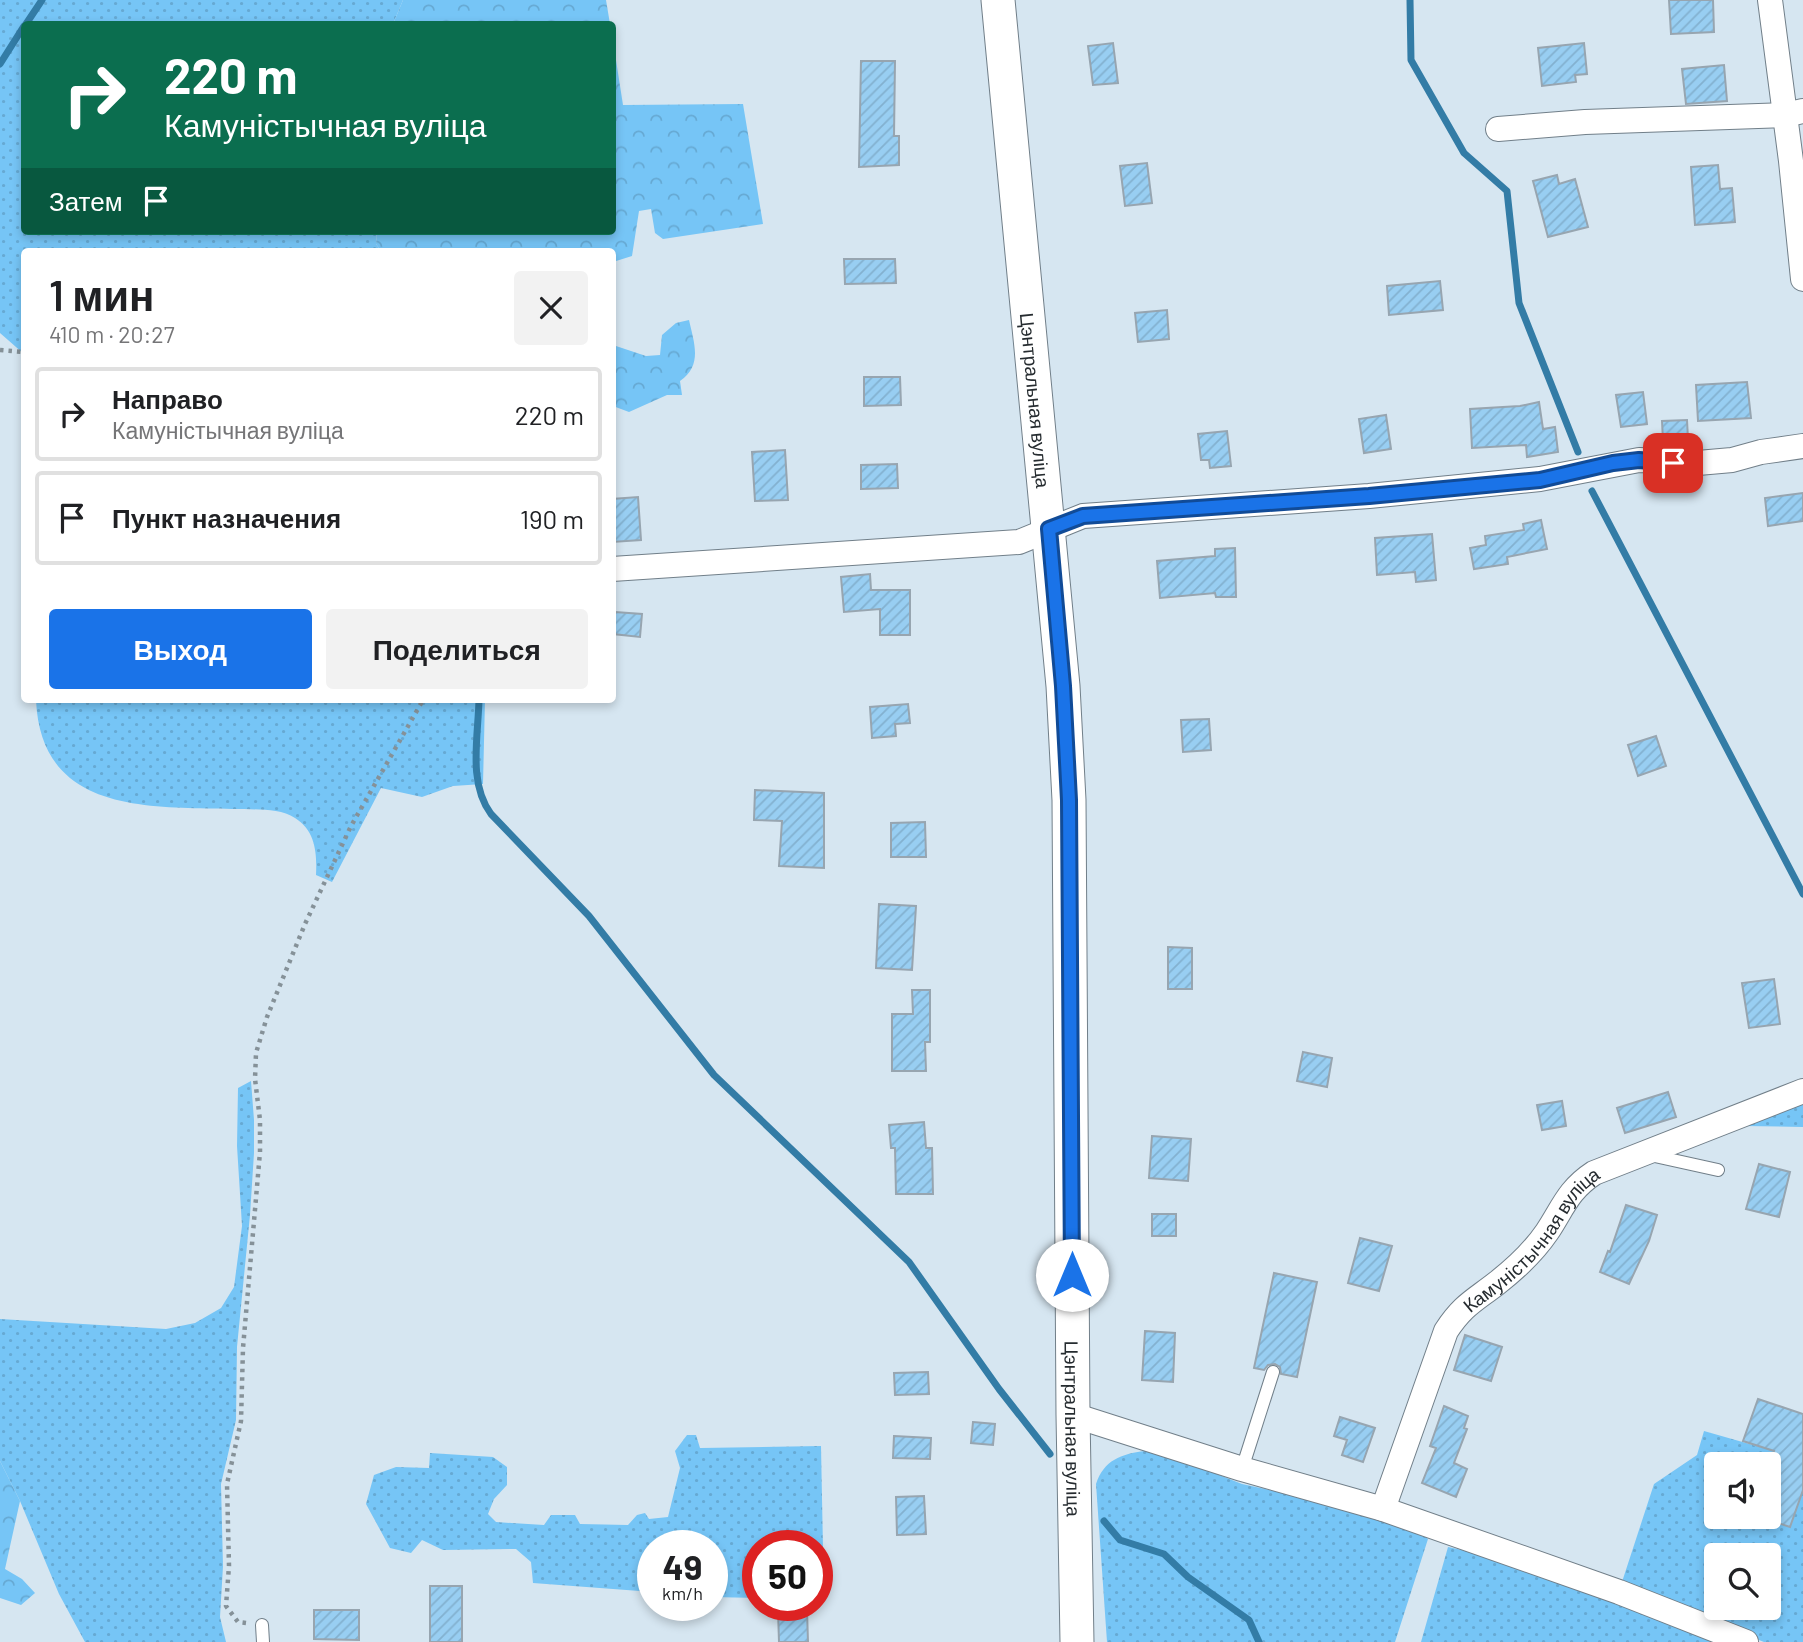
<!DOCTYPE html>
<html lang="ru">
<meta charset="utf-8">
<style>
:root{--surface:#fff;--page:#f2f2f2;--text:#202124;--muted:#757577;--line:#e0e0e0;--accent:#1a73e8}
body{margin:0;font-family:Barlow,sans-serif;background:var(--page);color:var(--text);height:100vh;display:flex;flex-direction:column;font-size:26px;white-space:nowrap}
*{box-sizing:border-box;margin:0}
p{font-size:23px;color:var(--muted)}
.icon{flex:none;width:38px;height:38px;fill:none;stroke:currentColor;stroke-width:2;stroke-linecap:round;stroke-linejoin:round}
.map{position:relative;flex:1;overflow:hidden}
.details{position:absolute;left:21px;top:248px;width:595px;height:455px;display:flex;flex-direction:column;background:var(--surface);border-radius:7px;box-shadow:0 4px 10px #0003}
.details>*{flex:none}
.guide{position:absolute;left:21px;top:21px;width:595px;height:214px;border-radius:7px;box-shadow:0 4px 10px #0003;background:#0b6e4f;color:#fff;overflow:hidden}
.tools{position:absolute;left:1704px;top:1452px;display:grid;gap:14px}
.tools a{display:grid;place-items:center;width:77px;height:77px;border-radius:7px;background:var(--surface);box-shadow:0 4px 10px #0003;font-size:35px}
.speed{position:absolute;left:637px;top:1530px;display:flex;gap:14px;font-size:35px;font-weight:700;text-align:center}
.speed>*{display:grid;place-content:center;width:91px;height:91px;border-radius:50%;background:var(--surface);box-shadow:0 4px 10px #0003;line-height:1}
.speed small{font-size:18px;font-weight:400}
.speed .limit{border:10px solid #d22;background:#fff;color:#111}
.pin{position:absolute;display:grid;place-items:center;width:60px;height:60px;color:#fff;margin:-30px;border-radius:14px;box-shadow:0 4px 10px #0006}
.me{position:absolute;width:77px;margin:-38px;rotate:0deg;stroke-linejoin:round;filter:drop-shadow(0 0 5px #0008)}
.turn{display:flex;align-items:center;gap:24px;height:147px;padding:0 28px;font-size:32px}
.turn .icon{width:91px;height:91px;stroke-width:2.5}
.turn b{display:block;font-size:49px;line-height:60px}
.then{display:flex;align-items:center;height:66px;padding:0 28px;background:#0003;gap:14px;font-size:26px}
.round{display:grid;place-items:center;flex:none;width:74px;height:74px;border-radius:7px;background:var(--page)}
.overview{display:flex;align-items:center;justify-content:space-between;height:119px;padding:0 28px}
h1{font-size:42px;font-weight:600;line-height:52px}
.action{display:flex;gap:14px;margin-top:auto;padding:14px 28px}
.action a{flex:1;height:80px;border-radius:7px;background:var(--accent);color:#fff;font-size:28px;font-weight:600;line-height:80px;text-align:center}
.action a+a{background:var(--page);color:var(--text)}
ul{padding:0;list-style:none}
li{display:flex;align-items:center;gap:21px;height:94px;margin:0 14px 10px;padding:0 14px;border:4px solid var(--line);border-radius:7px}
li div{flex:1}
li b{display:block;font-size:26px}
li em{font-style:normal}
.map>svg:first-child{display:block}
</style>
<div class="map">
<svg width="1803" height="1642" viewBox="0 0 1803 1642">
<defs>
<pattern id="grass-dots" width="8" height="8" patternUnits="userSpaceOnUse" patternTransform="scale(1.75)"><rect width="8" height="8" fill="#76c5f6"/><path d="M2 2h.1M6 6h.1" fill="none" stroke="#66a9d3" stroke-width="1.8" stroke-linecap="round"/></pattern>
<pattern id="forest-crowns" width="20" height="18" patternUnits="userSpaceOnUse" patternTransform="scale(1.75)"><rect width="20" height="18" fill="#76c5f6"/><path d="M2 6a3 3 0 1 1 6 0M12 15a3 3 0 1 1 6 0" fill="none" stroke="#66a9d3"/></pattern>
<pattern id="building-hatch" width="6" height="6" patternUnits="userSpaceOnUse" patternTransform="scale(1.75)"><rect width="6" height="6" fill="#98cef2"/><path d="M-1 1l2-2M0 6l6-6M5 7l2-2" fill="none" stroke="#83b1d0"/></pattern>
</defs>
<rect width="100%" height="100%" fill="#d6e6f1"/>
<path fill="url(#grass-dots)" fill-rule="evenodd" d="M0 0H403L393 24H24V231H406L377 232 376 244 382 252H24V354L0 333Z
M36 700H485L483 784 453 786 422 797 381 788 332 882 316 875C317 854 316 831 295 818 278 807 252 810 232 809 147 807 41 813 36 700Z
M251 1081 254 1120V1153L250 1215 237 1347 236 1420 221 1484 223 1566 220 1617 226 1642H85L59 1594 20 1501 0 1461V1319L166 1329 195 1323 221 1308 234 1287 242 1226 237 1146 238 1088Z
M1803 1098V1127L1743 1126Z
M1704 1431 1774 1451 1769 1465H1717V1517H1761L1790 1527 1803 1490V1642H1764L1621 1585 1654 1484 1697 1455ZM1717 1556H1769V1608H1717Z
M687 1435H696L700 1448 821 1446 824 1600H817V1545H758V1598L712 1597V1545H653V1592L533 1583 531 1562 516 1549 443 1550 422 1540 411 1553 390 1548 366 1504 374 1475 396 1467 429 1468 430 1453 493 1457 507 1467V1485L494 1499 488 1514 496 1522 544 1525 551 1515H575L580 1524 628 1525 637 1515 645 1513 649 1519 668 1517 680 1468 675 1451Z
M1145 1451 1166 1454 1242 1484 1317 1500 1417 1530 1428 1539 1395 1642H1107L1096 1484C1104 1460 1121 1454 1145 1451Z
M1448 1547 1495 1557 1726 1642H1421Z"/>
<path fill="url(#forest-crowns)" d="M403 0H606L610 24H393Z
M613 41 623 105 743 104 763 224 663 239 655 233 651 209 639 211 632 256 613 262 612 252H382L376 244 377 232 612 231Z
M689 320C694 343 703 365 680 381L682 395H667L629 412 613 406V345L646 356 660 355 662 335 676 323Z
M0 1461 20 1501 5 1569 22 1579 35 1593 21 1605 0 1598Z"/>
<g fill="none" stroke-linecap="round" stroke-linejoin="round">
<path stroke="#337ca6" stroke-width="7" d="M1410 0 1411 60 1464 153 1507 191 1519 303 1578 452
M26 24 42 0
M0 64 24 26
M1592 491 1803 894
M479 700C478 738 468 783 491 814L589 916 714 1075 909 1262 999 1389 1050 1454
M1104 1521 1120 1540 1164 1554 1188 1577 1249 1620 1259 1642"/>
</g>
<path fill="url(#building-hatch)" stroke="#97a5b0" stroke-width="2" d="M1669 0H1713L1714 32 1671 34Z
M1113 43 1118 83 1093 85 1088 46Z
M1584 43 1587 74 1575 75 1576 82 1542 86 1538 48Z
M861 61H895L894 136H899V165L859 167Z
M1724 65 1727 101 1686 104 1682 69Z
M1147 163 1152 203 1125 206 1120 166Z
M1718 165 1720 189 1732 188 1735 222 1695 225 1691 167Z
M1557 175 1559 184 1575 179 1588 227 1548 237 1533 181Z
M844 259H895L896 283 845 284Z
M1440 281 1443 310 1389 315 1387 286Z
M1167 310 1169 339 1138 342 1135 313Z
M864 377H900L901 405 864 406Z
M1747 382 1751 418 1698 421 1696 385Z
M1643 392 1647 424 1621 427 1616 395Z
M1539 402 1543 429 1555 427 1558 452 1527 457 1526 445 1472 448 1470 409 1520 406Z
M1386 415 1391 449 1364 453 1359 419Z
M1687 420 1688 439 1663 441 1662 421Z
M1227 431 1231 466 1210 468 1209 460H1201L1198 434Z
M785 450 788 500 755 501 752 452Z
M897 464 898 488 861 489V465Z
M1803 493V521L1768 526 1765 498Z
M638 497 641 540 612 542V499Z
M1541 520 1547 549 1507 557 1508 564 1474 569 1470 548 1486 545 1485 536 1524 530 1523 524Z
M1432 534 1436 580 1416 582 1415 572 1377 575 1375 538Z
M1235 548 1236 597H1216L1215 593 1160 598 1157 561 1215 556V549Z
M870 574 871 590H910V635H880V609L844 612 841 577Z
M615 612 642 614 640 637 613 634Z
M908 704 910 723 895 724 896 736 872 738 870 707Z
M1209 719 1211 750 1183 752 1181 720Z
M1656 736 1666 766 1638 776 1628 745Z
M755 790 824 793V868L779 866 782 821 754 820Z
M925 822 926 857H891V823Z
M879 904 916 906 912 970 876 968Z
M1168 947 1192 948V989H1168Z
M1774 979 1780 1024 1749 1028 1742 983Z
M912 990H930V1042H925L926 1071H892V1014H913Z
M1303 1052 1332 1058 1327 1087 1297 1081Z
M1668 1092 1676 1117 1625 1133 1617 1108Z
M1562 1101 1566 1126 1542 1130 1537 1105Z
M924 1122 926 1148H932L933 1194H896L895 1148H891L889 1125Z
M1152 1136 1191 1139 1188 1181 1149 1178Z
M1759 1164 1790 1172 1779 1217 1746 1209Z
M1626 1205 1657 1215 1649 1241 1629 1284 1600 1272 1608 1251 1610 1252Z
M1152 1214H1176V1236H1152Z
M1360 1238 1392 1246 1379 1291 1348 1283Z
M1274 1273 1317 1282 1297 1377 1281 1374 1280 1367 1275 1364 1268 1365 1264 1370 1254 1368Z
M1145 1331 1175 1333 1173 1382 1142 1380Z
M1465 1335 1502 1347 1491 1381 1454 1370Z
M928 1372 929 1394 895 1395 894 1373Z
M1758 1399 1803 1414V1490L1790 1527 1769 1520V1465L1774 1451 1743 1441Z
M1444 1406 1468 1416 1464 1428 1467 1429 1454 1463 1467 1469 1456 1497 1422 1483 1436 1448 1430 1446Z
M1340 1417 1375 1428 1363 1462 1342 1455 1347 1440 1334 1436Z
M973 1422 995 1424 993 1445 971 1443Z
M894 1436 931 1438 930 1459 893 1458Z
M924 1496 926 1534 897 1535 896 1497Z
M430 1586H462V1642H430Z
M314 1610H359V1640L314 1639Z
M807 1610 808 1642H779L778 1611Z"/>
<g fill="none" stroke-linecap="round" stroke-linejoin="round">
<defs>
<path id="service" d="M1650 1155 1718 1170
M1242 1469 1273 1372
M262 1625 263 1642"/>
<g id="minor">
<path d="M1770 0 1791 161 1803 279"/>
<path d="M1498 129 1585 122 1785 115 1803 111"/>
<path d="M612 569 1019 542 1083 516 1369 496 1540 479 1639 460 1698 463 1732 460 1761 452 1803 446"/>
<path d="M1073 1415 1242 1469 1383 1509 1619 1592 1746 1642"/>
<path id="s1" d="M1383 1509 1446 1331C1463 1305 1474 1301 1497 1283 1515 1269 1534 1251 1547 1232 1563 1208 1568 1190 1594 1173L1803 1091"/>
</g>
<g id="secondary">
<path id="s2" d="M998 0 1063 686 1069 800 1073 1415 1077 1642"/>
</g>
</defs>
<use href="#service" stroke="#717f89" stroke-width="14"/>
<use href="#minor" stroke="#717f89" stroke-width="26"/>
<use href="#secondary" stroke="#717f89" stroke-width="35"/>
<path stroke="#859198" stroke-width="4.5" stroke-dasharray="3.5 5" stroke-linecap="butt" d="M0 350 24 352
M246 1623 238 1622 226 1606 229 1566 227 1484 241 1421 243 1348 260 1152V1120L255 1079 256 1053 267 1017 305 924 351 826 423 700"/>
<use href="#service" stroke="#fff" stroke-width="12"/>
<use href="#minor" stroke="#fff" stroke-width="24"/>
<use href="#secondary" stroke="#fff" stroke-width="33"/>
</g>
<g fill="none" stroke-linecap="round" stroke-linejoin="round">
<defs>
<path id="route" d="M1072 1275 1069 800 1063 686 1049 529 1083 516 1369 496 1540 480 1613 463 1639 460 1673 463"/>
</defs>
<use href="#route" stroke="#114b97" stroke-width="18"/>
<use href="#route" stroke="#1a73e8" stroke-width="12"/>
</g>
<g text-anchor="middle" dominant-baseline="central" stroke-width="7" stroke-linejoin="round" paint-order="stroke">
<g font-size="19" fill="#262c30" stroke="#fff">
<text stroke="none"><textPath href="#s2" startOffset="402">Цэнтральная вуліца</textPath></text>
<text stroke="none"><textPath href="#s1" startOffset="315">Камуністычная вуліца</textPath></text>
<text stroke="none"><textPath href="#s2" startOffset="1432">Цэнтральная вуліца</textPath></text>
</g>
</g>
</svg>
<div class="tools">
<a><svg class="icon" aria-label="sound" viewBox="0 0 24 24"><path d="M4 9h4l5-4v14l-5-4H4zM17 9q2 3 0 6"/></svg></a>
<a><svg class="icon" aria-label="search" viewBox="0 0 24 24"><circle cx="10" cy="10" r="6"/><path d="M15 15l6 6"/></svg></a>
</div>
<div class="speed"><div>49<small>km/h</small></div><div class="limit">50</div></div>
<div class="pin" style="left:1673px;top:463px;background:#d93025"><svg class="icon" aria-label="arrive" viewBox="0 0 24 24"><path d="M6 21V4h12l-3 4 3 4H6"/></svg></div>
<svg class="me" style="left:1072px;top:1275px" viewBox="-20 -20 40 40"><circle r="19" fill="#fff"/><path d="M0-13L10 11 0 6-10 11z" fill="#1a73e8"/></svg>
<div class="guide">
<div class="turn"><svg class="icon" aria-label="right" viewBox="0 0 24 24"><path d="M7 20v-9h11M14 6l5 5-5 5"/></svg><div><b>220 m</b>Камуністычная вуліца</div></div>
<div class="then">Затем<svg class="icon" aria-label="arrive" viewBox="0 0 24 24"><path d="M6 21V4h12l-3 4 3 4H6"/></svg></div>
</div>
<section class="details">
<div class="overview"><div><h1>1 мин</h1><p>410 m · 20:27</p></div><a class="round"><svg class="icon" aria-label="close" viewBox="0 0 24 24"><path d="M6 6l12 12M18 6L6 18"/></svg></a></div>
<ul>
<li><svg class="icon" aria-label="right" viewBox="0 0 24 24"><path d="M7 20v-9h11M14 6l5 5-5 5"/></svg><div><b>Направо</b><p>Камуністычная вуліца</p></div><em>220 m</em></li>
<li><svg class="icon" aria-label="arrive" viewBox="0 0 24 24"><path d="M6 21V4h12l-3 4 3 4H6"/></svg><div><b>Пункт назначения</b></div><em>190 m</em></li>
</ul>
<div class="action"><a>Выход</a><a>Поделиться</a></div>
</section>
</div>
